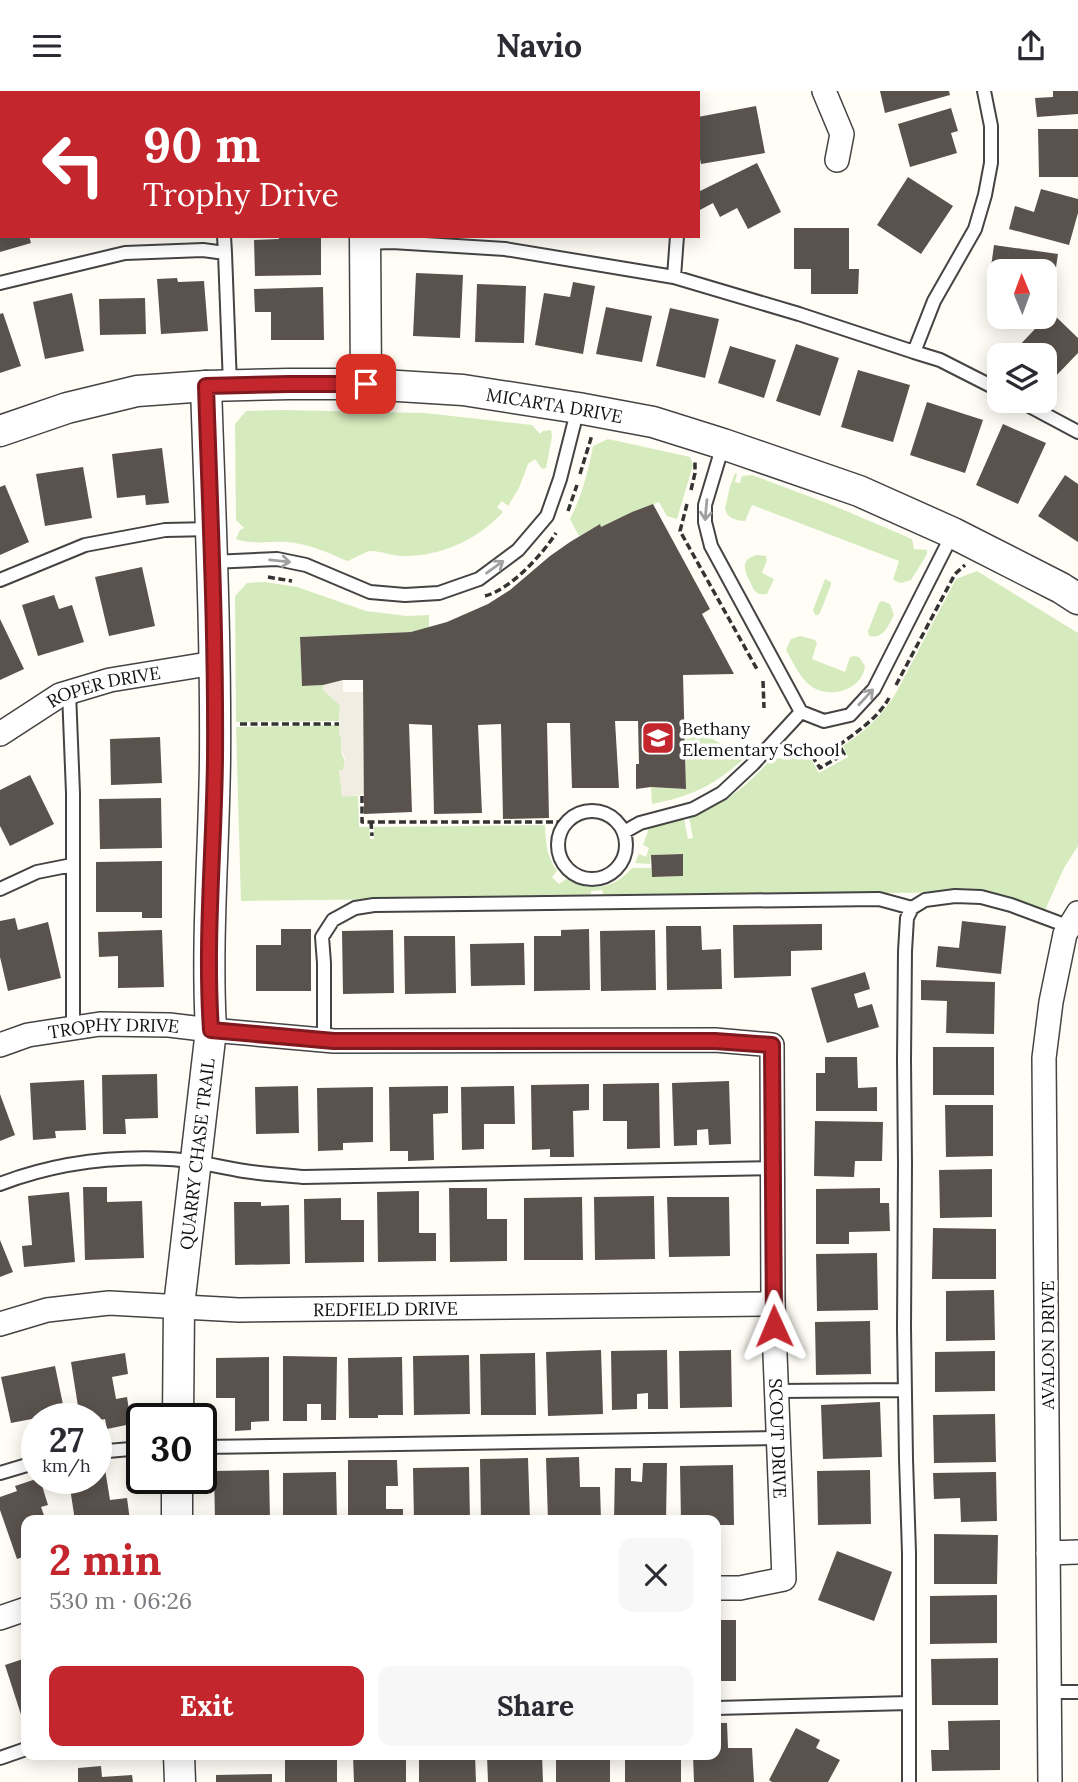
<!DOCTYPE html>
<meta charset="utf-8">
<style>
:root{--surface:#fff;--page:#f7f7f7;--text:#2b2b33;--muted:#7c7c81;--accent:#c4262e}
body{margin:0;font-family:Lora,serif;background:var(--page);color:var(--text);height:100vh;display:flex;flex-direction:column;font-size:26px;white-space:nowrap}
*{box-sizing:border-box;margin:0}
p{font-size:23px;color:var(--muted)}
.icon{flex:none;width:38px;height:38px;fill:none;stroke:currentColor;stroke-width:2;stroke-linecap:round;stroke-linejoin:round}
.map{position:relative;flex:1;overflow:hidden}
.sheet{position:absolute;left:21px;top:1424px;width:700px;height:245px;display:flex;flex-direction:column;background:var(--surface);border-radius:14px;box-shadow:0 4px 18px #0003}
.sheet>*{flex:none}
.top-card{position:absolute;left:0px;top:0px;width:700px;height:147px;box-shadow:0 4px 18px #0003;background:#c4262e;color:#fff;overflow:hidden}
.needle{width:46px;rotate:359deg}
.controls{position:absolute;left:987px;top:168px;display:grid;gap:14px}
.controls a{display:grid;place-items:center;width:70px;height:70px;border-radius:14px;background:var(--surface);box-shadow:0 4px 18px #0003;font-size:35px}
.speed{position:absolute;left:21px;top:1312px;display:flex;gap:14px;font-size:35px;font-weight:700;text-align:center}
.speed>*{display:grid;place-content:center;width:91px;height:91px;border-radius:50%;background:var(--surface);box-shadow:0 4px 18px #0003;line-height:1}
.speed small{font-size:18px;font-weight:400}
.speed .limit{border:4px solid #111;border-radius:10px;background:#fff;color:#111}
.pin{position:absolute;display:grid;place-items:center;width:60px;height:60px;color:#fff;margin:-30px;border-radius:14px;box-shadow:0 4px 10px #0006}
.me{position:absolute;width:77px;margin:-38px;rotate:359deg;stroke-linejoin:round;filter:drop-shadow(0 0 5px #0008)}
.turn{display:flex;align-items:center;gap:24px;height:147px;padding:0 28px;font-size:32px}
.turn .icon{width:91px;height:91px;stroke-width:2.5}
.turn b{display:block;font-size:49px;line-height:60px}
.round{display:grid;place-items:center;flex:none;width:74px;height:74px;border-radius:14px;background:var(--page)}
.headline{display:flex;align-items:center;justify-content:space-between;height:119px;padding:0 28px}
h1{font-size:42px;font-weight:700;line-height:52px;color:var(--accent)}
.action{display:flex;gap:14px;margin-top:auto;padding:14px 28px}
.action a{flex:1;height:80px;border-radius:14px;background:var(--accent);color:#fff;font-size:28px;font-weight:700;line-height:80px;text-align:center}
.action a+a{background:var(--page);color:var(--text)}
header{display:flex;justify-content:space-between;align-items:center;height:91px;padding:0 28px;background:var(--surface);font-size:32px;font-weight:700}
.map>svg:first-child{display:block}
</style>
<header><svg class="icon" aria-label="menu" viewBox="0 0 24 24"><path d="M4 6h16M4 12h16M4 18h16"/></svg>Navio<svg class="icon" aria-label="share" viewBox="0 0 24 24"><path d="M12 15V3M7 8l5-5 5 5M5 13v7h14v-7"/></svg></header>
<div class="map">
<svg width="1078" height="1691" viewBox="0 0 1078 1691">
<rect width="100%" height="100%" fill="#fffdf5"/>
<path fill="#d5ebbd" d="M282 319 425 322 532 334 540 343 543 340 551 339 552 346 546 377 542 378 535 368 528 373 519 397 508 415 502 410 497 416 503 421C476 450 440 466 400 465 391 464 379 460 372 460 364 460 355 468 347 470 327 461 309 453 287 451 271 450 251 454 236 448L240 439 244 437 236 429 235 333 246 320Z
M608 348 690 366 693 374 677 428 667 425 659 411 632 421 601 436 600 433 579 445 570 428C582 405 588 381 593 355Z
M735 382 737 383 735 391 740 392 742 385 752 384 832 414 912 448 914 458 927 459V463L911 489 901 492 893 489 899 470 752 414 745 430C737 430 727 427 725 418L730 395Z
M757 464 766 465 767 469 762 482 774 488 767 503C763 503 759 504 756 501 753 499 752 494 750 491 744 479 740 468 757 464Z
M977 480 1078 542V755L1064 777 1045 819 978 801 609 805 603 803 602 799 591 800V803L581 806 241 810 236 636 339 634C341 642 341 649 341 657 341 668 348 666 343 679H340L343 705H358L359 736H369L370 748H374V736L545 734C546 753 546 763 557 780L552 786 559 793 566 788C590 801 613 799 632 777H651L652 786 683 785 682 763 651 764 650 773 635 772 639 763 646 766 649 757 643 754 649 737C661 731 672 731 684 728L688 748 693 747 689 726C727 711 745 697 772 667L787 668 810 666 819 682 848 666 843 655C865 640 882 625 896 602L956 488Z
M825 488 831 491V494L820 522 818 524H815L813 519Z
M265 491 297 496 366 520 407 525 429 524V537L411 541 300 546 302 595 323 594V599L340 614 339 630 236 631 235 505 247 492Z
M882 510 890 513 894 524C888 535 884 548 869 545L868 540 879 512Z
M800 545 815 549 817 552 812 568 845 581 850 566 854 565 859 566 865 575C862 599 831 608 812 596 800 588 793 571 786 559L791 548Z
M686 633 730 658 748 664C716 693 694 705 652 713L651 696 686 698Z"/>
<path fill="#f1ede2" d="M343 589V601H363L364 704 342 706 339 679H343L345 667 341 658V646L339 645 340 614 323 599V594Z"/>
<path fill="#5a524d" d="M880 0H949L950 4 885 22Z
M1053 0H1078V23L1037 26 1035 7 1053 6Z
M756 15 765 62 701 73 698 57V26Z
M951 17 958 40 951 42 957 62 910 76 898 33Z
M1038 38H1078V86H1039Z
M757 72 781 121 748 138 737 117 720 126 713 112 698 120V101Z
M908 86 953 115 921 163 877 134Z
M1041 98 1078 108V122L1069 154 1009 138 1015 115 1034 121Z
M794 137H849V178H859L858 203H811V178H794Z
M0 145H29L31 152 0 161Z
M279 145H321V184L255 185 254 149 279 148Z
M994 154 1058 163 1050 216 1045 215V180H1002V178L991 176Z
M416 182 463 184 460 247 413 245Z
M177 187 178 191 204 190 208 240 161 243 157 188Z
M573 191 595 195 583 263 535 254 544 202 570 206Z
M477 193 526 195 524 252 475 251Z
M323 196 324 249H271V221H255L254 198Z
M72 202 84 260 45 268 33 211Z
M145 207 146 243 100 244 99 208Z
M606 216 652 225 642 271 596 263Z
M670 217 719 228 705 287 656 275Z
M1051 221 1078 247V262L1051 290 1045 284V264H1024L1017 257Z
M3 222 21 275 0 282V223Z
M796 253 839 267 820 325 776 310Z
M730 255 776 269 764 307 718 292Z
M858 279 910 294 893 351 841 336Z
M927 311 983 329 965 382 910 364Z
M1003 333 1046 352 1018 413 976 394Z
M162 357 169 412 146 414 145 404 117 407 112 363Z
M83 376 92 427 45 435 36 383Z
M1065 384 1078 393V451L1038 425Z
M5 394 29 451 0 464V396Z
M653 413 710 518 702 523 734 583 683 584 686 698 651 696 636 698V673H639L638 630H615L619 697H572L570 632H547L549 727 503 728 501 633 478 634 482 722 434 723 432 634 409 633 412 721 364 723 363 589H343L323 594 302 595 300 546 411 541 447 531 488 513 510 499 550 465 570 451 600 433 601 436 632 421Z
M142 476 155 535 109 545 95 486Z
M54 504 59 518 72 514 84 551 38 565 22 514Z
M0 528 24 578 0 589Z
M160 646 162 692 111 694 110 648Z
M30 684 54 733 10 755 0 735V699Z
M161 707 162 757 100 758 99 708Z
M683 763V785L652 786 651 764Z
M162 770V827H142V821H96V771Z
M15 827 18 839 48 831 61 887 8 900 0 866V830Z
M962 830 1006 835 1001 883 936 876 938 855 959 857Z
M822 833V859L791 860V885L734 887 733 834Z
M666 835H701L702 859 721 858 722 898 667 899Z
M281 838H311V900H256V854H281Z
M589 838 590 899 534 900V845H561V839Z
M162 839 164 896 118 897V865L99 866 98 841Z
M393 839 394 902 343 903 342 840Z
M655 839 656 899 601 900 600 840Z
M404 845H455L456 902 405 903Z
M524 852 525 894 471 895 470 853Z
M865 881 870 898 854 903 858 917 872 913 879 936 827 952 811 897Z
M921 889 995 891 994 943 946 942 947 910 921 909Z
M933 956H994V1004H933Z
M825 966H857L858 997 877 996V1020H816V982H825Z
M157 983 158 1027 125 1028 126 1043H103L102 984Z
M84 989 86 1039 55 1040 56 1047 33 1049 30 992Z
M729 990 731 1053 709 1054 708 1038 697 1039V1054L674 1055 672 992Z
M659 992 660 1057 627 1058V1030H603V993Z
M589 993V1019L573 1020 574 1066H550V1058L532 1059 531 994Z
M298 995 299 1042 256 1043 255 996Z
M448 995V1022L433 1023 434 1069 408 1070V1060H390L389 996Z
M514 995 515 1033H484V1058L462 1059 461 996Z
M373 996V1051L343 1052V1059L318 1060 317 997Z
M0 1003 15 1044 0 1050Z
M945 1014H993V1065L946 1066Z
M815 1030 883 1031 882 1070H855L854 1086 814 1085Z
M992 1078V1126L940 1127 939 1079Z
M83 1096H107V1111L142 1110 144 1167 85 1169Z
M449 1097H487V1128H507V1170L450 1171Z
M880 1097V1112H889L890 1140 849 1141V1153H816V1098Z
M419 1100V1142H436V1170L378 1171 377 1101Z
M69 1101 75 1171 24 1176 22 1155 32 1154 28 1105Z
M654 1105 655 1168 595 1169 594 1106Z
M582 1106 583 1169H524V1107Z
M667 1106H729L730 1165 669 1166Z
M341 1107V1129H364V1171L305 1172 304 1108Z
M234 1111H261V1115L289 1114 290 1173 235 1174Z
M933 1137 996 1138V1188H932Z
M0 1149 13 1181 0 1186Z
M877 1162 878 1219 817 1220 816 1163Z
M994 1199 995 1249 946 1250V1200Z
M870 1230 871 1283 816 1284 815 1231Z
M601 1259 603 1323 548 1325 546 1261Z
M667 1259 668 1318H648V1302L637 1303V1318L612 1319 611 1260Z
M731 1259 732 1316 680 1317 679 1260Z
M995 1260V1300L935 1301V1261Z
M125 1262 128 1283 112 1286 116 1308 127 1306 131 1333 107 1338 105 1328 96 1330V1328H80L71 1271Z
M535 1262 536 1324H481L480 1263Z
M469 1264 470 1323 414 1324 413 1265Z
M283 1265 337 1266 336 1329H321V1313H307V1330H283Z
M269 1266V1330L251 1331V1339L235 1340V1307H216V1267Z
M402 1266 403 1324H378V1327H349L348 1267Z
M55 1275 66 1328H42V1326L11 1332 1 1286Z
M880 1311 882 1366 823 1368 821 1314Z
M995 1323 996 1371 934 1372 933 1324Z
M579 1366 580 1396H600L601 1430H548L546 1367Z
M528 1367 530 1430H481L480 1368Z
M348 1369H397L398 1395H386V1418H403V1430H348Z
M104 1372 110 1409 127 1407 130 1430H75L69 1390 96 1388V1373Z
M643 1372H667L666 1430H614L615 1377H631V1390L642 1391Z
M733 1374 734 1434H716V1430H681L680 1375Z
M469 1376 470 1430H414L413 1377Z
M269 1379 270 1430H215L214 1380Z
M870 1379 871 1433 818 1434 817 1380Z
M336 1381 337 1430H283V1382Z
M996 1381 997 1430 961 1431 960 1407 934 1408 933 1382Z
M36 1388H40L48 1414 41 1416 46 1430H26V1465L17 1468 0 1419V1406L17 1400 15 1395Z
M934 1443 998 1444 997 1493H934Z
M837 1460 892 1481 874 1530 818 1509Z
M997 1504V1552L930 1553V1505Z
M716 1529H736V1590H716Z
M26 1567V1633H24L5 1574Z
M998 1567V1614H932L931 1568Z
M1000 1629V1679L932 1680 931 1659H949L948 1630Z
M716 1632H727L728 1657H752L754 1691H694L693 1664H716Z
M796 1637 820 1649 816 1657 840 1669 828 1691H772L769 1689Z
M285 1664H337V1691H285Z
M353 1664H406V1691H354Z
M419 1664H475L476 1691H419Z
M487 1664H542L543 1691H488Z
M556 1664H610V1691H556Z
M625 1664H681V1691H625Z
M101 1675 102 1686 132 1684 133 1691H78V1677Z
M272 1683V1691H216V1684Z"/>
<g fill="none" stroke-linecap="round" stroke-linejoin="round">
<defs>
<path id="service" d="M216 0V2
M655 0 656 2
M224 145 225 162
M366 152 392 151 505 158 674 186 677 145
M674 186 799 223 914 261 934 210 975 138 985 104 991 72V35L984 0
M0 192 125 162 203 159 225 162 230 294
M914 261 940 269 999 299
M1020 310 1078 341
M723 354 705 414V431L711 455 801 621 824 630 850 624 874 598 953 442
M212 471 277 468 306 474 370 501 405 504 439 502 479 488 518 459 547 425 560 388 578 317
M0 489 85 454 165 439 211 438
M69 601 73 702V937
M558 754a34 34 0 1 1 68 0a34 34 0 1 1-68 0Z
M624 741 640 732 693 718 722 702 753 673 801 621
M0 798 37 781 72 774
M324 949V872L322 846 333 829 355 817 374 814 879 808 912 817
M0 1093C55 1072 111 1065 169 1068 195 1069 219 1076 244 1080 263 1083 283 1084 303 1086L773 1077
M777 1300 905 1299
M201 1356 779 1347
M96 1361 142 1357
M0 1382 37 1371
M1050 1601H1078
M716 1617 909 1612
M0 1667 26 1658
M909 1691V1462L906 1368 904 1237 905 1074 904 969 905 860 907 827 912 817 925 809 955 805 981 806 1011 814 1070 836"/>
<g id="minor">
<path d="M100 0V2"/>
<path d="M824 0 842 43 837 69"/>
<path d="M556 2 584 0"/>
<path d="M0 54H2"/>
<path id="s1" d="M0 643 60 604 110 589 214 572"/>
<path id="s2" d="M0 954 28 944 100 933 169 934 211 939 334 950 715 949 772 954 773 1213 784 1488 740 1497H716"/>
<path id="s3" d="M0 1233 47 1219 109 1212 239 1219 773 1213"/>
<path d="M1048 1462 1078 1461"/>
<path d="M0 1527 26 1518"/>
<path d="M1050 1691 1044 967 1051 911 1065 843 1078 822"/>
</g>
<g id="tertiary">
<path d="M365 2V0"/>
<path d="M365 145 366 293"/>
<path id="s4" d="M0 340 67 317 137 300 206 295 289 293H366L463 299 578 317 653 331 723 353 859 400 953 442 1061 497 1078 508"/>
<path id="s5" d="M178 1328 179 1215 211 939C206 849 214 758 215 668 216 543 210 419 206 295"/>
<path d="M177 1430V1388"/>
<path d="M179 1664 180 1691"/>
</g>
</defs>
<use href="#service" stroke="#444" stroke-width="16"/>
<use href="#minor" stroke="#444" stroke-width="26"/>
<use href="#tertiary" stroke="#444" stroke-width="33"/>
<path stroke="#333" stroke-width="3.5" stroke-dasharray="7 3.5" stroke-linecap="butt" d="M580 383 592 344
M691 399 695 382V368
M687 413 680 440 758 580
M568 420 577 394
M268 486 292 490
M485 505C511 498 542 464 556 442
M763 590 764 617
M896 594 955 483 965 474
M240 633H339
M782 664 810 662 820 677 844 663 839 654C857 641 878 627 889 607
M362 705V731H567
M371 731 372 745"/>
<use href="#service" stroke="#fff" stroke-width="12"/>
<use href="#minor" stroke="#fff" stroke-width="23"/>
<use href="#tertiary" stroke="#fff" stroke-width="30"/>
</g>
<defs><path id="oneway-shaft" d="M-6 0H5M1.5-3L5.5 0L1.5 3" fill="none" stroke-width="1.6" stroke-linecap="round" stroke-linejoin="round" transform="scale(1.75)"/></defs>
<g stroke="#a0a0a0">
<use href="#oneway-shaft" transform="translate(706 419) rotate(95)"/>
<use href="#oneway-shaft" transform="translate(280 470) rotate(6)"/>
<use href="#oneway-shaft" transform="translate(495 476) rotate(-36)"/>
<use href="#oneway-shaft" transform="translate(866 606) rotate(-47)"/>
</g>
<g fill="none" stroke-linecap="round" stroke-linejoin="round">
<defs>
<path id="route" d="M366 293H289L206 295C210 419 216 543 215 668 214 758 205 849 211 939L334 950H715L772 954 774 1235"/>
</defs>
<use href="#route" stroke="#7f191e" stroke-width="18"/>
<use href="#route" stroke="#c4262e" stroke-width="12"/>
</g>
<defs>
<symbol id="school-square" viewBox="-11 -11 22 22"><rect x="-9" y="-9" width="18" height="18" rx="4" fill="#c4262e" stroke="#fff"/><path d="M0-5L7-2L0 1L-7-2ZM-4 1L0 2.5L4 1V4Q0 6-4 4Z" fill="#fff"/></symbol>
</defs>
<g fill-rule="evenodd">
<use href="#school-square" x="639" y="628" width="38" height="38"/>
</g>
<g text-anchor="middle" dominant-baseline="central" stroke-width="7" stroke-linejoin="round" paint-order="stroke">
<g font-size="18" fill="#111" stroke="#fff">
<text stroke="none"><textPath href="#s4" startOffset="562">MICARTA DRIVE</textPath></text>
<text stroke="none"><textPath href="#s1" startOffset="116">ROPER DRIVE</textPath></text>
<text stroke="none"><textPath href="#s2" startOffset="116">TROPHY DRIVE</textPath></text>
<text stroke="none"><textPath href="#s5" startOffset="266">QUARRY CHASE TRAIL</textPath></text>
<text stroke="none"><textPath href="#s3" startOffset="388">REDFIELD DRIVE</textPath></text>
<text transform="translate(1047 1254) rotate(-90)">AVALON DRIVE</text>
<text stroke="none"><textPath href="#s2" startOffset="1169">SCOUT DRIVE</textPath></text>
</g>
<g font-size="18" fill="#111" stroke="#fff" text-anchor="start">
<text x="682" y="637">Bethany<tspan x="682" dy="21">Elementary School</tspan></text>
</g>
</g>
</svg>
<div class="controls">
<a><svg class="needle" viewBox="-14 -14 28 28"><path d="M0-13l5 13h-10z" fill="#e53935"/><path d="M0 13l5-13h-10z" fill="#7c7c81"/></svg></a>
<a><svg class="icon" aria-label="layers" viewBox="0 0 24 24"><path d="M12 4l9 5-9 5-9-5zM3 14l9 5 9-5"/></svg></a>
</div>
<div class="speed"><div>27<small>km/h</small></div><div class="limit">30</div></div>
<div class="pin" style="left:366px;top:293px;background:#d93025"><svg class="icon" aria-label="arrive" viewBox="0 0 24 24"><path d="M6 21V4h12l-3 4 3 4H6"/></svg></div>
<svg class="me" style="left:774px;top:1235px" viewBox="-20 -20 40 40"><path d="M0-17L14 15 0 8-14 15z" fill="#c4262e" stroke="#fff" stroke-width="4"/></svg>
<div class="top-card">
<div class="turn"><svg class="icon" aria-label="left" viewBox="0 0 24 24"><path d="M17 20v-9H6M10 6l-5 5 5 5"/></svg><div><b>90 m</b>Trophy Drive</div></div>
</div>
<section class="sheet">
<div class="headline"><div><h1>2 min</h1><p>530 m · 06:26</p></div><a class="round"><svg class="icon" aria-label="close" viewBox="0 0 24 24"><path d="M6 6l12 12M18 6L6 18"/></svg></a></div>
<div class="action"><a>Exit</a><a>Share</a></div>
</section>
</div>
